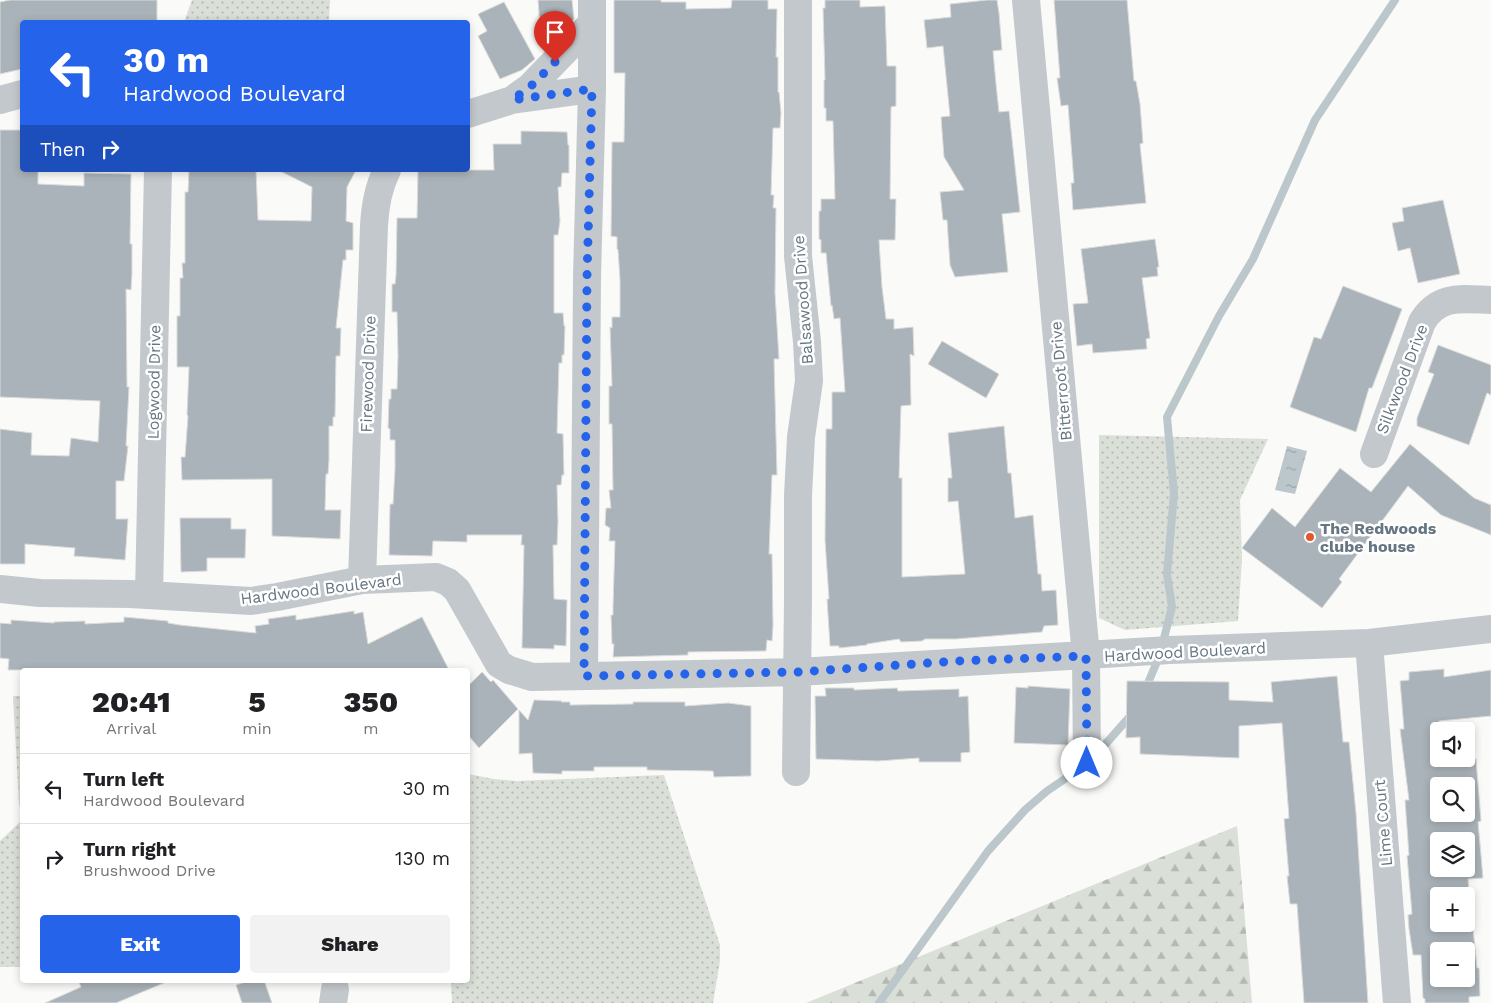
<!DOCTYPE html>
<meta charset="utf-8">
<style>
:root{--surface:#fff;--page:#f2f2f2;--text:#202124;--muted:#757577;--line:#e0e0e0;--accent:#2563eb}
body{margin:0;font-family:"Work Sans",sans-serif;background:var(--page);color:var(--text);height:100vh;display:flex;flex-direction:column;font-size:19px;white-space:nowrap}
*{box-sizing:border-box;margin:0}
p{font-size:16px;color:var(--muted)}
.icon{flex:none;width:28px;height:28px;fill:none;stroke:currentColor;stroke-width:2;stroke-linecap:round;stroke-linejoin:round}
.map{position:relative;flex:1;overflow:hidden}
.details{position:absolute;left:20px;top:668px;width:450px;height:315px;display:flex;flex-direction:column;background:var(--surface);border-radius:5px;box-shadow:0 2px 8px #0003}
.details>*{flex:none}
.guide{position:absolute;left:20px;top:20px;width:450px;height:152px;border-radius:5px;box-shadow:0 2px 8px #0003;background:#2563eb;color:#fff;overflow:hidden}
.controls{position:absolute;left:1430px;top:722px;display:grid;gap:10px}
.controls a{display:grid;place-items:center;width:45px;height:45px;border-radius:5px;background:var(--surface);box-shadow:0 2px 8px #0003;font-size:25px}
.pin{position:absolute;display:grid;place-items:center;width:42px;height:42px;color:#fff;margin:-51px -21px;border-radius:50% 50% 50% 0;rotate:-45deg;box-shadow:0 0 5px #0007}
.pin .icon{rotate:45deg}
.me{position:absolute;width:55px;margin:-28px;rotate:0deg;stroke-linejoin:round;filter:drop-shadow(0 0 4px #0008)}
.turn{display:flex;align-items:center;gap:18px;height:105px;padding:0 20px;font-size:22px}
.turn .icon{width:65px;height:65px;stroke-width:2.5}
.turn b{display:block;font-size:35px;line-height:42px}
.then{display:flex;align-items:center;height:48px;padding:0 20px;background:#0003;gap:10px;font-size:19px}
.eta{display:flex;justify-content:space-evenly;align-items:center;height:85px;text-align:center}
.eta b{font-size:30px;font-weight:800;line-height:35px}
.primary-button{display:flex;gap:10px;margin-top:auto;padding:10px 20px}
.primary-button a{flex:1;height:58px;border-radius:5px;background:var(--accent);color:#fff;font-size:20px;font-weight:800;line-height:58px;text-align:center}
.primary-button a+a{background:var(--page);color:var(--text)}
ul{padding:0;list-style:none}
li{display:flex;align-items:center;gap:15px;height:70px;padding:0 20px;border-top:1px solid var(--line)}
li div{flex:1}
li b{display:block;font-size:19px}
li em{font-style:normal}
.map>svg:first-child{display:block}
</style>
<div class="map">
<svg width="1491" height="1003" viewBox="0 0 1491 1003">
<defs>
<pattern id="grass-dots" width="8" height="8" patternUnits="userSpaceOnUse" patternTransform="scale(1.25)"><rect width="8" height="8" fill="#dadfd7"/><path d="M2 2h.1M6 6h.1" fill="none" stroke="#b4b9b4" stroke-width="1.8" stroke-linecap="round"/></pattern>
<pattern id="forest-firs" width="22" height="20" patternUnits="userSpaceOnUse" patternTransform="scale(1.25)"><rect width="22" height="20" fill="#dadfd7"/><path d="M5 1l3.5 6h-7zM16 11l3.5 6h-7z" fill="#b4b9b4"/></pattern>
<pattern id="water-ripples" width="26" height="14" patternUnits="userSpaceOnUse" patternTransform="scale(1.25)"><rect width="26" height="14" fill="#bbc7cb"/><path d="M2 4q2-2 4 0t4 0M15 11q2-2 4 0t4 0" fill="none" stroke="#9ca6aa"/></pattern>
</defs>
<rect width="100%" height="100%" fill="#fafaf8"/>
<path fill="url(#grass-dots)" d="M192 0H330L329 21 326 22H184Z
M1099 435 1268 439 1240 500 1242 559 1238 621 1125 630 1099 618Z
M13 696H22V811L19 804Z
M468 774 494 779 517 781 664 775 720 945V961L713 1003H452L451 980H468Z
M22 820V967H0V841Z"/>
<path fill="url(#forest-firs)" d="M1237 826 1252 1003H806Z"/>
<path fill="url(#water-ripples)" d="M1287 446 1307 451 1295 494 1275 490Z"/>
<g fill="none" stroke-linecap="round" stroke-linejoin="round">
<path stroke="#bbc7cb" stroke-width="8" d="M1162 646 1172 607 1167 574 1174 494 1167 417 1219 316 1253 259 1315 120 1395 0
M1145 690 1159 657
M1094 757 1133 713
M879 1003 988 851 1025 810 1047 791 1084 766"/>
</g>
<path fill="#aab3b9" stroke="#dcdcda" fill-rule="evenodd" d="M10 0H157V22H22V69L0 74V2Z
M538 0H572L574 19 570 23 540 26Z
M614 0H661V2H686V9L731 8 732 0H768V9H777L776 57H778V92H779L781 113 780 128H773L771 195H774L773 208H776L775 293 779 359H774L777 475H772L769 554H772L773 626 772 641 767 640 766 651 688 652V655L613 657 614 644H612L611 615H613V606L615 541H609L610 528 605 525 606 508H611L609 490H613L612 424H609V386H612L610 327 612 328V317H620V280L618 250 617 249V237L611 236 612 142H624L625 73H614Z
M825 0H860V7L885 6 887 66H896V106L891 107 890 199H896L895 240H879L882 287 886 319H894V329L913 327 914 356 910 354 911 405 901 406 899 478H902V577L965 574 958 501 948 502V478H952L948 433 1004 426 1008 473H1011L1015 518 1033 515 1038 574H1041L1042 591 1056 590 1058 625 1044 626 1042 632 956 639H925L922 641 901 642 899 639 867 644V645L839 648V646H830L827 599H829L825 540 826 429H832V392H845L840 318 834 319 832 305 831 306 826 253H821V240L819 239V211H821V199H835L833 121H826V108H824V80H825L823 8H825Z
M987 0H997L999 13 1002 50 993 51 996 84 999 112 1009 111 1020 212 1002 214 1008 272 955 277 950 265 947 220H943L940 192 964 190 944 157 941 117 950 116 943 46 927 48 924 20 951 17 950 4Z
M1054 0H1127L1134 81H1136L1140 104 1143 143 1140 144 1146 203 1073 210 1071 183H1074L1068 105 1061 106 1057 78H1060Z
M504 2 535 59 522 70 500 79 478 36 487 31 478 14Z
M0 130H22V170H38V184L84 186V173L131 174 130 244H132V274L131 290 126 289 127 387H129L126 446H128L124 481H116V519H128L125 560 74 556 75 548 25 544V564H0V429L32 433 31 455 69 456 71 438 98 442 100 401 0 397Z
M521 131 567 132 568 145H569V173H562L561 187H558L560 221 558 235H554V313H563L564 326H565L564 355H562V363H559L557 433 563 434 564 475H562L561 485H557L558 522 557 545H553L554 599 567 600 566 646 554 645V649L522 648 524 545H521L522 535H467V542L433 541 432 556 389 555 390 504H393L395 469V440H390V429L388 428 389 399H391V389H397L398 356 397 312H392V284H395L396 275 397 218H417L418 170H494L493 144H521Z
M189 170H256L258 220 311 221 312 187 278 170H356L347 187 346 221 353 223V250H346V260H343L336 328H341L340 356H336L335 417H333V426H329V460L328 474H326L325 510H341L340 539 272 536V479L182 480 181 457H185L188 416 187 415 189 367H177V316H180V278H183L182 263H185V192H188Z
M1443 200 1460 274 1418 283 1410 248 1398 251 1392 223 1404 221 1402 208Z
M1155 239 1159 267H1157L1158 276 1142 278 1150 338 1146 339 1147 349 1093 353 1092 344 1077 346 1073 304 1088 303 1081 249Z
M1343 286 1402 309 1372 388H1369L1356 432 1290 407 1314 337 1321 339Z
M942 341 999 374 986 398 928 364Z
M1438 345 1491 365V395L1487 393 1469 445 1417 426V418L1434 374 1428 372Z
M1410 444 1474 498 1491 505V535L1441 515 1408 486 1339 579 1342 582 1322 608 1242 548 1272 508 1295 527 1340 468 1371 492Z
M180 518H231V529H246L245 558H207V571L181 572Z
M354 611V614L363 612 368 644 422 617 449 670H8L9 659 0 658V623L11 624V620L54 623V622L85 621V624L124 622V617L168 621V623L180 625 256 633 255 626 269 624 268 619 296 615V620Z
M1444 669V677L1491 670V716L1439 721V759H1476L1481 821 1478 822 1483 878 1468 879 1477 968H1479L1480 996 1469 997V1003H1425V999L1423 998 1421 955H1413L1409 929 1408 915 1412 914 1407 856 1409 855 1405 800H1409L1400 729H1404L1400 681 1409 680V672ZM1439 786H1466V814H1439ZM1439 841H1466V869H1439ZM1439 896H1466V924H1439ZM1439 951H1466V979H1439Z
M482 672 491 682 493 680 518 709 479 748 468 735V686Z
M1337 676 1343 742H1349L1356 813 1368 1003H1304L1297 904H1290L1287 876H1289L1284 819 1289 818 1282 723 1239 726V758L1140 754V737L1126 738 1127 681 1229 682V700L1273 702 1271 682Z
M1028 686 1070 689 1068 745 1014 743 1016 687 1028 688Z
M825 688H854V690L897 688 898 691 959 689V697L968 696 970 752 961 753V762H919V758L878 761 816 759 815 696H826Z
M534 700 562 701 561 702H570V705L633 704V702H685V706L728 703 751 706V776L714 777 713 771 647 770V767H594V771H562V774L533 773 532 753 519 754V710L528 720Z
M78 980H171L116 1003H45L81 987Z
M251 980H264L272 1003H242L236 985Z"/>
<g fill="none" stroke-linecap="round" stroke-linejoin="round">
<path stroke="#c3c8cc" stroke-width="28" d="M1026 0 1086 656 1087 763
M0 100 22 94
M512 100 530 87 592 23
M468 114 512 100 592 89
M1374 454 1422 322C1439 294 1462 299 1491 300
M362 580 374 226C375 206 378 188 387 170
M0 589 40 593 130 594 251 601 277 597 362 580 436 577 448 582 457 590 499 664 509 670 532 677 798 672 1170 650 1369 643 1491 629
M149 595 158 170
M1369 643 1397 1003
M584 676 587 277 592 89V0
M796 772 798 600V496L801 437 809 381 807 342 798 256V0
M333 1003 335 989"/>
</g>
<g fill="none" stroke-linecap="round" stroke-linejoin="round">
<path stroke="#2563eb" stroke-width="9" stroke-dasharray="0 16.2" d="M555 62 530 87 512 100 592 89 587 277 584 676 798 672 958 661 1086 656 1087 763"/>
</g>
<circle fill="#e4572e" stroke="#fff" stroke-width="2" cx="1310" cy="537" r="5"/>
<g text-anchor="middle" dominant-baseline="central" stroke-width="5" stroke-linejoin="round" paint-order="stroke">
<g font-size="16" fill="#657683" stroke="#fff">
<text transform="translate(803 300) rotate(-94)">Balsawood Drive</text>
<text transform="translate(368 374) rotate(-88)">Firewood Drive</text>
<text transform="translate(1402 379) rotate(-69)">Silkwood Drive</text>
<text transform="translate(1061 381) rotate(-95)">Bitterroot Drive</text>
<text transform="translate(154 382) rotate(-89)">Logwood Drive</text>
<text transform="translate(321 589) rotate(-7)">Hardwood Boulevard</text>
<text transform="translate(1185 652) rotate(-3)">Hardwood Boulevard</text>
<text transform="translate(1383 823) rotate(-95)">Lime Court</text>
</g>
<g font-size="16" font-weight="bold" fill="#657683" stroke="#fff" text-anchor="start">
<text x="1320" y="528">The Redwoods<tspan x="1320" dy="18">clube house</tspan></text>
</g>
</g>
</svg>
<div class="controls">
<a><svg class="icon" aria-label="sound" viewBox="0 0 24 24"><path d="M4 9h4l5-4v14l-5-4H4zM17 9q2 3 0 6"/></svg></a>
<a><svg class="icon" aria-label="search" viewBox="0 0 24 24"><circle cx="10" cy="10" r="6"/><path d="M15 15l6 6"/></svg></a>
<a><svg class="icon" aria-label="layers" viewBox="0 0 24 24"><path d="M12 4l9 5-9 5-9-5zM3 14l9 5 9-5"/></svg></a>
<a>+</a>
<a>−</a>
</div>
<div class="pin" style="left:555px;top:62px;background:#d93025"><svg class="icon" aria-label="arrive" viewBox="0 0 24 24"><path d="M6 21V4h12l-3 4 3 4H6"/></svg></div>
<svg class="me" style="left:1087px;top:763px" viewBox="-20 -20 40 40"><circle r="19" fill="#fff"/><path d="M0-13L10 11 0 6-10 11z" fill="#2563eb"/></svg>
<div class="guide">
<div class="turn"><svg class="icon" aria-label="left" viewBox="0 0 24 24"><path d="M17 20v-9H6M10 6l-5 5 5 5"/></svg><div><b>30 m</b>Hardwood Boulevard</div></div>
<div class="then">Then<svg class="icon" aria-label="right" viewBox="0 0 24 24"><path d="M7 20v-9h11M14 6l5 5-5 5"/></svg></div>
</div>
<section class="details">
<div class="eta">
<div><b>20:41</b><p>Arrival</p></div>
<div><b>5</b><p>min</p></div>
<div><b>350</b><p>m</p></div>
</div>
<ul>
<li><svg class="icon" aria-label="left" viewBox="0 0 24 24"><path d="M17 20v-9H6M10 6l-5 5 5 5"/></svg><div><b>Turn left</b><p>Hardwood Boulevard</p></div><em>30 m</em></li>
<li><svg class="icon" aria-label="right" viewBox="0 0 24 24"><path d="M7 20v-9h11M14 6l5 5-5 5"/></svg><div><b>Turn right</b><p>Brushwood Drive</p></div><em>130 m</em></li>
</ul>
<div class="primary-button"><a>Exit</a><a>Share</a></div>
</section>
</div>
